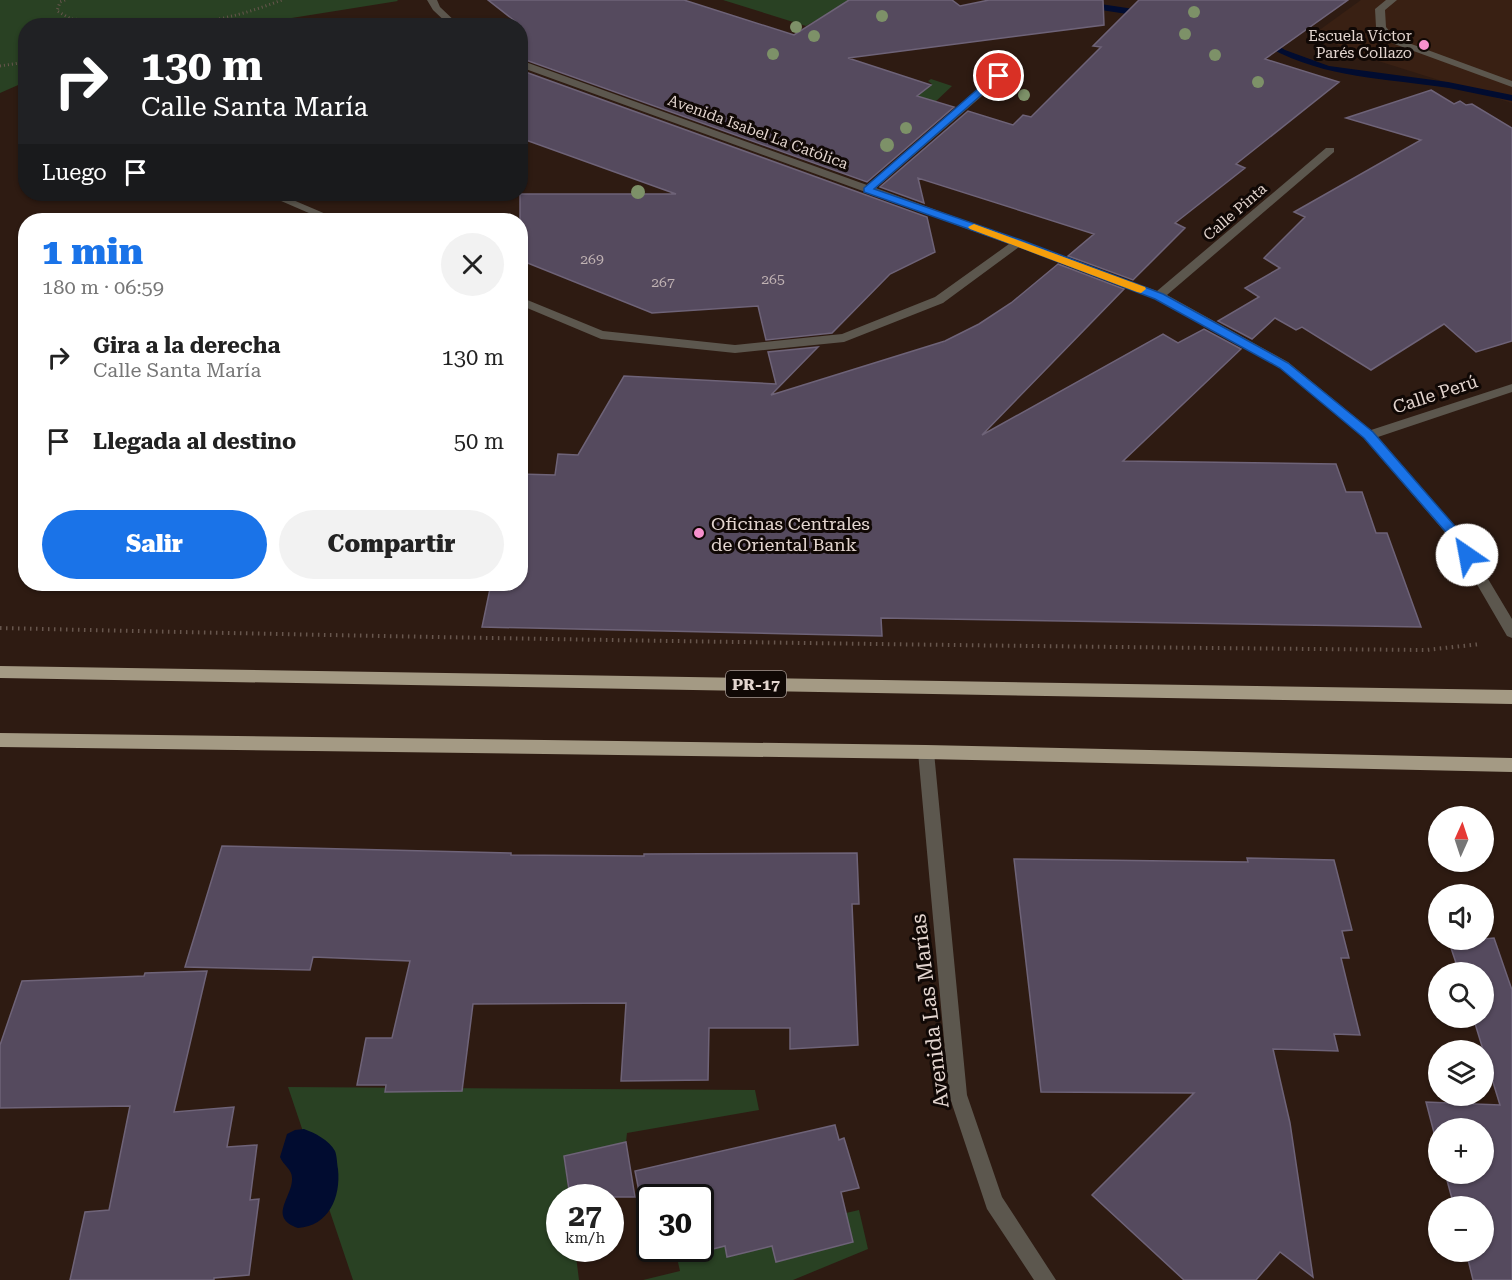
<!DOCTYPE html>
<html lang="es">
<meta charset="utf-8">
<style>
:root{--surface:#fff;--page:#f2f2f2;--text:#222;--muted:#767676;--accent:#1a73e8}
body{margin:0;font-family:"Roboto Serif",serif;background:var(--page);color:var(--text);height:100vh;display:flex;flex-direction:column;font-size:22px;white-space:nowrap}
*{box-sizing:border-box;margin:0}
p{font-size:20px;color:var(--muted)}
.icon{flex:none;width:33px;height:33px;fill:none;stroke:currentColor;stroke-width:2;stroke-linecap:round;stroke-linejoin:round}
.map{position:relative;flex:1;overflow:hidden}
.side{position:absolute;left:18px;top:213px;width:510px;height:378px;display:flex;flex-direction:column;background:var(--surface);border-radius:24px;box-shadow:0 2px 4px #0004}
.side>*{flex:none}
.guide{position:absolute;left:18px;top:18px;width:510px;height:183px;border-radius:24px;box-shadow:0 2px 4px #0004;background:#202124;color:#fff;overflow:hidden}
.needle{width:39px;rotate:3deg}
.buttons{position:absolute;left:1428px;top:806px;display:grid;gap:12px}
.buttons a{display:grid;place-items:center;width:66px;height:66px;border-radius:50%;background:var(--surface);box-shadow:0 2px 4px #0004;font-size:30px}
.speed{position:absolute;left:546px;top:1184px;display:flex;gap:12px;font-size:30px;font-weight:700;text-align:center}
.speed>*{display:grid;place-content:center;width:78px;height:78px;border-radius:50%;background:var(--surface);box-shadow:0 2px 4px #0004;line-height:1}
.speed small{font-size:15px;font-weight:400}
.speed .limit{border:3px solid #111;border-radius:9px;background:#fff;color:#111}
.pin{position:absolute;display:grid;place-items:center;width:51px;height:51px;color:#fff;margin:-26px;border:3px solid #fff;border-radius:50%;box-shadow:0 2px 6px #0007}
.me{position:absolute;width:66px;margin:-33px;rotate:327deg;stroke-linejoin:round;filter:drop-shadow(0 0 4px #0008)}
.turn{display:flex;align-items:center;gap:21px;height:126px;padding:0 24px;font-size:27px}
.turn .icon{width:78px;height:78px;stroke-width:2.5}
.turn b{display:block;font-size:42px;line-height:51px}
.then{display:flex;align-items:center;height:57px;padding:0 24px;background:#0003;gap:12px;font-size:22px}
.round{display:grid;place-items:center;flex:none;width:63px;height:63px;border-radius:32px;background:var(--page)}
.overview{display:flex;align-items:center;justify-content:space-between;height:102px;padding:0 24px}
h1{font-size:36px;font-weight:800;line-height:45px;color:var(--accent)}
.primary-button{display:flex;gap:12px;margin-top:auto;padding:12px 24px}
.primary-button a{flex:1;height:69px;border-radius:36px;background:var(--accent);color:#fff;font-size:24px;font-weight:800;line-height:69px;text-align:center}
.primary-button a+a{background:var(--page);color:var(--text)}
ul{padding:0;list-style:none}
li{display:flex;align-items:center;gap:18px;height:84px;padding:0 24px}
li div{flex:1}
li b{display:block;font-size:22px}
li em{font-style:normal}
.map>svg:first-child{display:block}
</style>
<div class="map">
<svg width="1512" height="1280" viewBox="0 0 1512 1280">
<rect width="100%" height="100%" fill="#2e1b12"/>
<path fill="#392013" d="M1361 0H1512V103L1359 55 1314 34Z"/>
<path fill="#294123" d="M0 0H397L398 1 247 25 26 26 25 82 0 93Z
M723 0H902L836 17 827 14 806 26Z
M931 79 952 86 933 104 913 95 932 84 928 81Z
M288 1087 755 1090 759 1110 627 1133 626 1142 564 1156 569 1197H560V1248H575L579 1280H353Z
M859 1210 868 1249 793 1280H643L680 1271 677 1258 725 1246 728 1257 772 1246 777 1262 812 1253 849 1225 846 1213Z"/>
<path fill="#010c30" d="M304 1129C315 1133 329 1140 335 1151 337 1156 337 1164 338 1169 341 1197 329 1226 298 1228 267 1217 293 1197 292 1178 292 1169 283 1165 280 1157L287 1134 295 1130Z"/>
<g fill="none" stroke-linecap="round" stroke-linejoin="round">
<path fill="#010c30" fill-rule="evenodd" d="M1050 0H1074L1147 11 1152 14 1147 17 1055 3Z
M1258 37H1264L1285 50 1329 66 1448 82 1512 95V101C1491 97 1470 92 1449 88 1379 77 1320 79 1258 41Z"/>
</g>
<path fill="#554a5e" stroke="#6e6378" stroke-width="1.5" d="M488 0H684L794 35 849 0H952L960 6 989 0H1103L1104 25 848 58 931 85 917 96 954 107 867 182 520 58V25Z
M1139 0H1348L1265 59 1339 82 1236 164 1245 168 1175 223 1185 228 1133 280 1068 256 1094 234 918 178 924 203 880 187 968 111 1013 125 1023 115 1031 117 1101 47 1093 46Z
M520 70 927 217 935 252 890 274 832 333 766 340 758 306 652 313 520 260V194H676L520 138Z
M1431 90 1454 104 1460 101 1466 105 1472 104 1512 128V341L1476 352 1444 324 1371 370 1302 327 1296 330 1275 318 1252 339 1218 321 1259 297 1245 288 1280 268 1264 258 1305 217 1294 212 1421 140 1346 118Z
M1058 264 1124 289 982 435 1163 334 1178 343 1204 329 1241 349 1123 461 1336 464 1346 492H1362L1376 533H1387L1421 627 881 618 882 636 482 627 491 584H520V474L555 475 558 454 578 455 624 376 776 384 768 352 818 347 771 395 945 341 979 324 1011 303Z
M222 846 511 853V855L644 856V854L857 853 859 904H852L858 1045 790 1049V1028H709L708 1080 621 1081 626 1003 473 1004 462 1091 385 1092 386 1085H357L366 1038H392L410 961 313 957 310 970 185 967Z
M1247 858 1334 860 1352 930 1342 931 1349 958H1341L1360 1035 1334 1034 1338 1051 1273 1049 1290 1123 1313 1277 1280 1252 1256 1280H1184L1092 1195 1194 1093 1041 1092 1014 859 1248 862Z
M1494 938 1512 990V1280H1473L1466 1251H1484V1206H1454L1445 1173H1484V1128H1438V1148L1426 1102 1500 1105 1473 1017H1484V972H1459L1449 942Z
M207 971 174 1112 234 1107 227 1147 257 1145 250 1200 259 1199 249 1275 214 1278V1280H70L85 1212 109 1210 130 1106 0 1108V1045L22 981 144 976 145 973Z
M835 1125 839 1140 844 1138 859 1188 841 1192 853 1242 776 1262 772 1246 727 1257 725 1246 669 1260 666 1248H700V1197H650V1221L645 1222 635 1171Z
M626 1142 635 1197H570L564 1156Z"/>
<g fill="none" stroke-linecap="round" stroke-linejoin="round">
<path stroke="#67564d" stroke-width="3" stroke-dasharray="1 3" stroke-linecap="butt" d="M65 0 60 2 57 11 71 19 133 23
M128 26C148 19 172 24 192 23 224 20 253 11 282 0
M0 66 26 62"/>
<path stroke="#67564d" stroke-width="4" stroke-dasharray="1.5 4.5" stroke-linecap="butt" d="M0 628C475 639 951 646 1426 650L1481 644"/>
<path fill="#5c574e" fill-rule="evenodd" d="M1386 0H1397L1385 10 1386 27 1395 38 1512 81V87L1389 42 1376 27 1375 9Z"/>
<path fill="#5c574e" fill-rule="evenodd" d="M427 0H437L440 7 460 26H450L433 10Z
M520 60 867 185 1011 60H1019V64L876 188 1157 291 1326 148H1334V152L1167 295 1288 362 1371 430 1512 384V392L1378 437 1460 532 1512 619V638L1507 636 1450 538 1364 438 1280 368 1155 299 1019 247 943 303 844 342 735 353 601 339 520 305V297L603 331 735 345 842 334 935 297 1009 244 520 67Z
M265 194H279L340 220H325Z
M926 746 932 748 934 752 967 1095 1002 1197 1056 1280H1034L987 1209 949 1095 918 752 920 748Z"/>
<path fill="#a49a84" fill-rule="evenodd" d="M0 666 1512 690V704L0 678Z
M0 733 926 745 1512 758V772L926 759 0 747Z"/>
</g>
<g fill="#7d9168">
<circle cx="1194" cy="12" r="6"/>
<circle cx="882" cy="16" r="6"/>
<circle cx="796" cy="27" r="6"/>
<circle cx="1185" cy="34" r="6"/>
<circle cx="814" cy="36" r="6"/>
<circle cx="773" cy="54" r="6"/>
<circle cx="1215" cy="55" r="6"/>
<circle cx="1258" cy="82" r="6"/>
<circle cx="1024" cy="95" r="6"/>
<circle cx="906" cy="128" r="6"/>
<circle cx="887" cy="145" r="7"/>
<circle cx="638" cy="192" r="7"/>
</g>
<path fill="#1a73e8" stroke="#114b97" stroke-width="1.5" d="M995 74 1003 76 874 189 1021 240 1163 294 1288 363 1373 432 1460 532 1473 555 1471 558H1462L1451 538 1364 438 1280 368 1155 299 1014 245 864 192V188Z"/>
<path fill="#f59e0b" d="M974 224 1145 287 1146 289 1141 293 1137 292 970 229 968 227Z"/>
<g fill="#f790cd" stroke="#100805" stroke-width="2">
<circle cx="1424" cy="45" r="6"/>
<circle cx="699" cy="533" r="6"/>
</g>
<g text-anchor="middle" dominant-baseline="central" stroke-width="6" stroke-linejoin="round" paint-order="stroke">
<g font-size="14" fill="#c0b2b3">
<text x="592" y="259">269</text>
<text x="773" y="279">265</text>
<text x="663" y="282">267</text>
</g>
<g font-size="15" fill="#e3d5cf" stroke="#100805" text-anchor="end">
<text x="1412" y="36">Escuela Víctor<tspan x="1412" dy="17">Parés Collazo</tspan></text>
</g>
<g font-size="15" fill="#e3d5cf" stroke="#100805">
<text transform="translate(758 132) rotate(20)">Avenida Isabel La Católica</text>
<text transform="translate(1235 212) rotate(-41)">Calle Pinta</text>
</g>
<rect fill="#100805" stroke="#a49892" stroke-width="1.5" x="726" y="671" width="60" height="26" rx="4.5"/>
<g font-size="16" font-weight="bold" fill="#e3d5cf">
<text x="756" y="684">PR-17</text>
</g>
<g font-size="18" fill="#e3d5cf" stroke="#100805">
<text transform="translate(1435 394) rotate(-18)">Calle Perú</text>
</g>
<g font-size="18" fill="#e3d5cf" stroke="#100805" text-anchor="start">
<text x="711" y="523">Oficinas Centrales<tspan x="711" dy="21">de Oriental Bank</tspan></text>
</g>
<g font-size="21" fill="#e3d5cf" stroke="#100805">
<text transform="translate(930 1011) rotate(-97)">Avenida Las Marías</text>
</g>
</g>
</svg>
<div class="buttons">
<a><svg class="needle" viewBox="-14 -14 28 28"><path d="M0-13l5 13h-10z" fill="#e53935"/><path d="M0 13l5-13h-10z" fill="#767676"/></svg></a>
<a><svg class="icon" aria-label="sound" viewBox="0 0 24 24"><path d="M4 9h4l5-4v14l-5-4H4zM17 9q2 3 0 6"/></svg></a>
<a><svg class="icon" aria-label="search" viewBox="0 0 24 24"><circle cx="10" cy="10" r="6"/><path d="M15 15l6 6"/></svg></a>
<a><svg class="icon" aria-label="layers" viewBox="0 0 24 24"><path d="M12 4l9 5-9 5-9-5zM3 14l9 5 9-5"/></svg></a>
<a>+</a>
<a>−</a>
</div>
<div class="speed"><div>27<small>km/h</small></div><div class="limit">30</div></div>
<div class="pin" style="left:999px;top:76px;background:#d93025"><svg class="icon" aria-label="arrive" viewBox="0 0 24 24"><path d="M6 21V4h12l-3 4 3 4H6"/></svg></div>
<svg class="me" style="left:1467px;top:555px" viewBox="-20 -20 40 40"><circle r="19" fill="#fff"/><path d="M0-13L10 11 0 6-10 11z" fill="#1a73e8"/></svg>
<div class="guide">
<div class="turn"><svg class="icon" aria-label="right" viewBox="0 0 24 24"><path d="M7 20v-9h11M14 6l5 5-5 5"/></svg><div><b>130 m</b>Calle Santa María</div></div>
<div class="then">Luego<svg class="icon" aria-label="arrive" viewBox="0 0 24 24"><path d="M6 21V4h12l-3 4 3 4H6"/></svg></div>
</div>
<section class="side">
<div class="overview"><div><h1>1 min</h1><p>180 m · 06:59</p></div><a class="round"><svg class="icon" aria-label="close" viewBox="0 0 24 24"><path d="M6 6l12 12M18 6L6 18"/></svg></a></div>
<ul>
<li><svg class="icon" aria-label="right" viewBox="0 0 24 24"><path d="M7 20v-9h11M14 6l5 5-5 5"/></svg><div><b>Gira a la derecha</b><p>Calle Santa María</p></div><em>130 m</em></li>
<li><svg class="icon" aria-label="arrive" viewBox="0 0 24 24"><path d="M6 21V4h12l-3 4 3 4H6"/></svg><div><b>Llegada al destino</b></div><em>50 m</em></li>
</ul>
<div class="primary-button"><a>Salir</a><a>Compartir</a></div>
</section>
</div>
